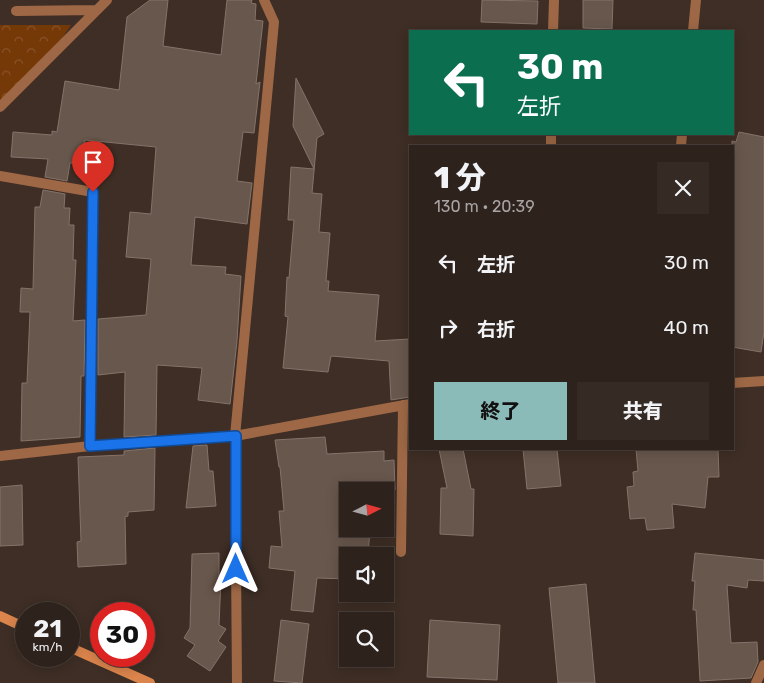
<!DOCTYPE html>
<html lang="ja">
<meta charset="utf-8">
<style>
:root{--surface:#2e221c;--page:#362a25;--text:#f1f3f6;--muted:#a7a4a3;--line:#493f3b;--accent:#8bbbb9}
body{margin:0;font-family:Rubik,"Noto Sans JP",sans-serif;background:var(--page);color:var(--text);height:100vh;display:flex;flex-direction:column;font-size:19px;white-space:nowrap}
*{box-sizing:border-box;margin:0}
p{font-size:16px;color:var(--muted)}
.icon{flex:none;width:28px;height:28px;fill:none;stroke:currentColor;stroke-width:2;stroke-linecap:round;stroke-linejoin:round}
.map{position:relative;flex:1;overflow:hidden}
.details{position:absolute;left:409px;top:145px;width:325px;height:305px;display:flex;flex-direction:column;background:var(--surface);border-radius:0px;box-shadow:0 2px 12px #0003,0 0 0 1px var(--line)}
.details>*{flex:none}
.banner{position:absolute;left:409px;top:30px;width:325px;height:105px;border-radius:0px;box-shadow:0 2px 12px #0003,0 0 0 1px var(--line);background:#0b6e4f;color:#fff;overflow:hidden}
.needle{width:32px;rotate:84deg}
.buttons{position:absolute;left:339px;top:482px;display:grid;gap:10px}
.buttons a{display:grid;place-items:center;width:55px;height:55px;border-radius:0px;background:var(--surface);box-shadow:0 2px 12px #0003,0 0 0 1px var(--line);font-size:25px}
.speed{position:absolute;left:15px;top:602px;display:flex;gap:10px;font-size:25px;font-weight:700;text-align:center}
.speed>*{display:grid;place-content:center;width:65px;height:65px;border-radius:50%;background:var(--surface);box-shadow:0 2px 12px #0003,0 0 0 1px var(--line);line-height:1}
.speed small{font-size:12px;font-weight:400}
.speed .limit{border:8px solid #d22;background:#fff;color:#111}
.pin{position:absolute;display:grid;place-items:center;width:42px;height:42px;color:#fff;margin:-51px -21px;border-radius:50% 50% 50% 0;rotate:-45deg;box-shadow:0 0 5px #0007}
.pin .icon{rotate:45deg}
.me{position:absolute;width:55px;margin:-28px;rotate:0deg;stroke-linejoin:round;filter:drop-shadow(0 0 4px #0008)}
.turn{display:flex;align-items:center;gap:18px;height:105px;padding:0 25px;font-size:22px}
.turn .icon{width:65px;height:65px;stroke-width:2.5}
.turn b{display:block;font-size:35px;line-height:42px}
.round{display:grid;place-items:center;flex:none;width:52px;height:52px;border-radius:0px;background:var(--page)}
.head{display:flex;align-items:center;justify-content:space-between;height:85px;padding:0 25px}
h1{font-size:30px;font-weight:800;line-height:38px}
.action{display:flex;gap:10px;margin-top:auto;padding:10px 25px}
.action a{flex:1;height:58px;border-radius:0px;background:var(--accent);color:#111;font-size:20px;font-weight:800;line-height:58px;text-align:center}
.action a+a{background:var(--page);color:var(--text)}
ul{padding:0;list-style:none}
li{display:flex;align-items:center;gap:15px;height:65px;padding:0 25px}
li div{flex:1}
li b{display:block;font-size:19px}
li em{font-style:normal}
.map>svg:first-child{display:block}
</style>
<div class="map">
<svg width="764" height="683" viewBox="0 0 764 683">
<defs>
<pattern id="forest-crowns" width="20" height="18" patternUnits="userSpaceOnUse" patternTransform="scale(1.25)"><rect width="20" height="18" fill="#753807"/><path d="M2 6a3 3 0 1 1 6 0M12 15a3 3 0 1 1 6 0" fill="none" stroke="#89542b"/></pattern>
</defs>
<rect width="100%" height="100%" fill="#3e2e25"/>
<path fill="url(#forest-crowns)" d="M0 25H71L49 58 0 107Z"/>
<path fill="#68574c" stroke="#857369" d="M150 0H168L163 46 221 55 227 0H252L251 3 256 4 255 20 263 21 256 84 260 82 254 133 243 132 237 181 252 183 247 224 195 217 191 265 226 267 225 274 241 276 237 341 230 404 198 400 202 368 157 365 156 435 124 437 125 372 98 375V319L146 315 151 259 126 257 130 212 151 214 156 147 85 140 84 147 79 146 76 163H70L67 181 45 177 48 159 11 157 13 132 52 135V131L57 132 65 81 119 90 127 17Z
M482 0 538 1 537 24 481 22Z
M583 0H613L612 29 583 28Z
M296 78 324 134 317 138 312 193 322 194 319 232 330 233 326 281H329L328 291 379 295 375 341 410 339V397L391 400 389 361 331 356 328 372 283 368 288 317 285 316 287 277 289 278 294 220H288L291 167 314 169 293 126Z
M739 132 764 137V332L761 352 732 347V141L736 142Z
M43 190 65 194 64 208H70L69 225H74L73 260H76L73 321 85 320 84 376H81L80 437 21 441 22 383H27L30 312H20L21 288 33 289 35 207H40Z
M325 437 327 454 384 451V461L394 460 395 490 348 491V529H370L368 556H348V579L317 578 313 612 291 610 295 571 269 568 271 546 282 547 279 511H284L280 467H279L275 440Z
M207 445 209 471H213L216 506 186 508 193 446Z
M155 448 154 510 128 512V516L125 517 126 564 78 567 77 542 81 541 78 457 124 455V451Z
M439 449H463L471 489H474L473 536 440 534 441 488H447Z
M523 449H557L561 486 527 489Z
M636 449H718L719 477H708L705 508 672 504 674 528 647 530 645 518 630 519 627 487 634 486 633 472 638 471Z
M22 485 23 545 0 546V487Z
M219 553V579H221L219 625 226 629 218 641 226 647 210 671 187 656 195 645 184 638 190 628 192 554Z
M695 553 764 560V581L748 580 747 588 727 585 731 643 757 642 758 662 751 678 700 681 696 610H693L695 581H692Z
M586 584 595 683H558L549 588Z
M281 620 309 624 302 683 274 681Z
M430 620 500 625 497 680 427 677Z"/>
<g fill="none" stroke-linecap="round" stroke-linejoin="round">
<path stroke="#9e6846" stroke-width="10" d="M16 11 97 10
M553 31 554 0
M693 31 696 0
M0 107 107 0
M551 146V134
M681 146 682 134
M0 176 93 192 90 446
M732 383 764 381
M0 456 90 446 235 436 410 404
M401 552 403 405
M237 683 235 436 274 22 264 0
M756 683 764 665"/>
<path stroke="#db844c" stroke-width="10" d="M0 616 26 628
M69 647 150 683"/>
</g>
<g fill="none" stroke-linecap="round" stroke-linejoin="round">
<defs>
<path id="route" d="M93 192 90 446 236 436V569"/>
</defs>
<use href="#route" stroke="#114b97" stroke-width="12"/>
<use href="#route" stroke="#1a73e8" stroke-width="9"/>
</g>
</svg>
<div class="buttons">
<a><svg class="needle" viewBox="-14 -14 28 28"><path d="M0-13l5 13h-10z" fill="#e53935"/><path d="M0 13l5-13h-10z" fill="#a7a4a3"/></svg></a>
<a><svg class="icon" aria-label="sound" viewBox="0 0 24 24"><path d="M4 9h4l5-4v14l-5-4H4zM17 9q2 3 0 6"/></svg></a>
<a><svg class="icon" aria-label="search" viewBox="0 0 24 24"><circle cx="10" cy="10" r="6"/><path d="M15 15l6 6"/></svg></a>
</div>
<div class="speed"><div>21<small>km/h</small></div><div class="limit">30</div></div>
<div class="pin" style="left:93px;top:192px;background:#d93025"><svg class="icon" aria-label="arrive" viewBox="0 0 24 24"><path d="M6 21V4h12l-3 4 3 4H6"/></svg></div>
<svg class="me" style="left:236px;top:569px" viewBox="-20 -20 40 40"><path d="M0-17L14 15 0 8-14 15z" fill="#1a73e8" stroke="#fff" stroke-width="4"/></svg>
<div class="banner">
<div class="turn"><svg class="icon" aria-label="left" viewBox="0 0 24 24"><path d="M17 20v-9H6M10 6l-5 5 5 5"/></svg><div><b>30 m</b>左折</div></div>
</div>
<section class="details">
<div class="head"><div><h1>1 分</h1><p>130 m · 20:39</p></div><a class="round"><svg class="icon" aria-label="close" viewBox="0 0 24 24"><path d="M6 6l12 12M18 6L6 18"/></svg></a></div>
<ul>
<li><svg class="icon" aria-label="left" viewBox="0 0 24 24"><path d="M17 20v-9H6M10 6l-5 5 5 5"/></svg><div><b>左折</b></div><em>30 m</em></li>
<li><svg class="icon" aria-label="right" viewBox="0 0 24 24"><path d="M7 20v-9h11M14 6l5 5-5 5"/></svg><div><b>右折</b></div><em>40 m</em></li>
</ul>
<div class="action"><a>終了</a><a>共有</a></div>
</section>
</div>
